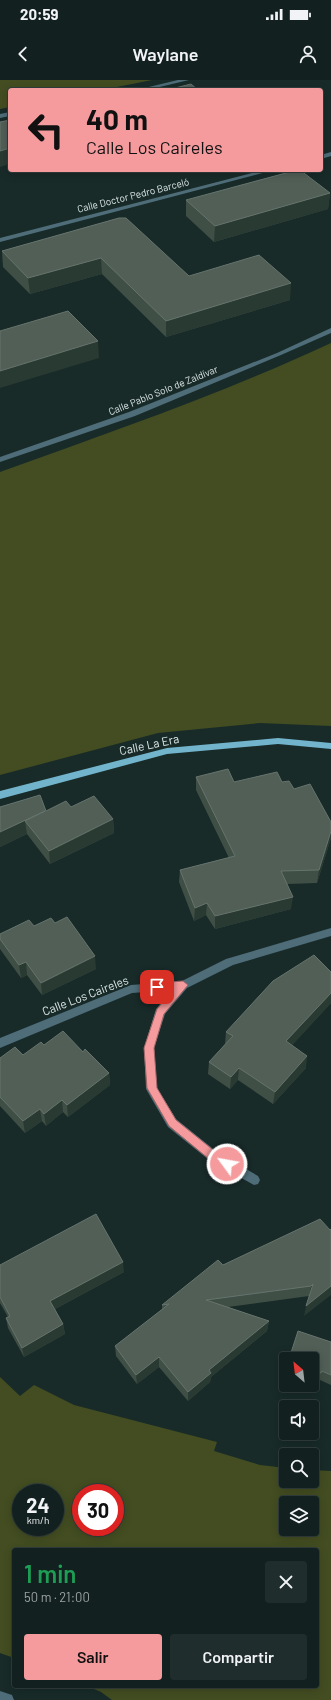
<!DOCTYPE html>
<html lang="es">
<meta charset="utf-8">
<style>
:root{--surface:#12201f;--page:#1f2d2c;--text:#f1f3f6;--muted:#9ca3a4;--line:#313e3d;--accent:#f59b9d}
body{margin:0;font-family:Barlow,sans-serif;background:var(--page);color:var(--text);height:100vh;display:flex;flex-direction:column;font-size:15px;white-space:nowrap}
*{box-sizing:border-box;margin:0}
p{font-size:13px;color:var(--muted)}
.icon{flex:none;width:22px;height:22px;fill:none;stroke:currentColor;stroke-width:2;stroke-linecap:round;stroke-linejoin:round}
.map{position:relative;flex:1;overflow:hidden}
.sheet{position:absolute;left:12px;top:1468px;width:307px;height:140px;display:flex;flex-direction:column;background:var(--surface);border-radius:4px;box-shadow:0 2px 10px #0003,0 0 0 1px var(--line)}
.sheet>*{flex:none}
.banner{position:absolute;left:8px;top:8px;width:315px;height:84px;border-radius:4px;box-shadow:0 2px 10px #0003,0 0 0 1px var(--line);background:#f59b9d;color:#111;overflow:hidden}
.needle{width:26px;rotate:332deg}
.tools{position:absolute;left:279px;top:1272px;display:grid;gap:8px}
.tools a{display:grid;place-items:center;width:40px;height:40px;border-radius:4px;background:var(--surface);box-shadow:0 2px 10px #0003,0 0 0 1px var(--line);font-size:20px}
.speed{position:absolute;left:12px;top:1404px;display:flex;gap:8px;font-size:20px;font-weight:700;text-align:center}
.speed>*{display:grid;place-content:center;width:52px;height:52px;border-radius:50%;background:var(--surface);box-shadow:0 2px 10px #0003,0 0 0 1px var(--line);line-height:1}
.speed small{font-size:10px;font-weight:400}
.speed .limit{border:6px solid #d22;background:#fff;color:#111}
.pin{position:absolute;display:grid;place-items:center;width:34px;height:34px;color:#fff;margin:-17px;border-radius:8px;box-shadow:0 2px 6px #0006}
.me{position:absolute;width:44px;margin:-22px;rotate:302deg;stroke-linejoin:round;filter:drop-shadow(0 0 3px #0008)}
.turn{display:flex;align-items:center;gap:14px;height:84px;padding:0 12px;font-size:18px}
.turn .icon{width:52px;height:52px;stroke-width:2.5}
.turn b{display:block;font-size:28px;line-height:34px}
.round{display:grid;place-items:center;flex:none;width:42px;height:42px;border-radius:4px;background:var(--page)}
.head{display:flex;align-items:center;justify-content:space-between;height:68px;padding:0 12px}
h1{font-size:24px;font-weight:600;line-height:30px;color:#1e9e55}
.primary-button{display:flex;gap:8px;margin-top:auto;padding:8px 12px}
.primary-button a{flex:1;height:46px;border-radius:4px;background:var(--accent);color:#111;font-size:16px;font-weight:600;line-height:46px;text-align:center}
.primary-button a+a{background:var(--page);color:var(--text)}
.status{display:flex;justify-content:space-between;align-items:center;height:28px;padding:0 20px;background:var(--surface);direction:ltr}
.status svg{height:11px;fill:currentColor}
header{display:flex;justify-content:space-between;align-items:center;height:52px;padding:0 12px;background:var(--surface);font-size:18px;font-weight:600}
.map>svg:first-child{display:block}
</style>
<div class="status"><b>20:59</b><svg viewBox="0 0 49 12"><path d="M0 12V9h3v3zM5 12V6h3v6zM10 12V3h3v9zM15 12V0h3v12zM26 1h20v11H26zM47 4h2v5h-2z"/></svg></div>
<header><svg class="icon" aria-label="back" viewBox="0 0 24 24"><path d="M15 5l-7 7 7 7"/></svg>Waylane<svg class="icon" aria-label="person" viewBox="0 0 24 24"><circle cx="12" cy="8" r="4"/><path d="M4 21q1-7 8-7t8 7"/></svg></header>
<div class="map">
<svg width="331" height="1620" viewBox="0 0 331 1620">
<rect width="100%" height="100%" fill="#182b29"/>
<path fill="#434d21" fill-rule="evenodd" d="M0 0H152L102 10H10V27L0 29Z
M331 263V646L260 643 158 653 0 695V392C111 352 224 313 331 263Z
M0 1297 20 1316 34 1305 74 1325 217 1362 214 1371 260 1385 286 1388V1401H312V1390L331 1391V1620H112L101 1612 87 1606H317V1470H14V1578L0 1573ZM21 1413H55V1447H21ZM81 1413H115V1447H81ZM286 1423H312V1449H286Z"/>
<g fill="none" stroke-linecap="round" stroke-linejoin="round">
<path fill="#4e6d78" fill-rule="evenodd" d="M178 0H189L147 10H136Z
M10 32V36L0 38V34Z
M331 72V76L321 79V75Z
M264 90H274L0 162V158Z
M331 248V253L281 275 135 336 0 382V377L129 332 277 273Z
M331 848V856L233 885 187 908 165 934 154 968 157 1008 176 1039 217 1072 258 1096 260 1100 258 1104 254 1105 209 1080 168 1047 146 1009 144 968 156 929 172 910 132 913 0 968V958L131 905 182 901 226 879Z
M0 1611 12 1615 14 1620H0Z"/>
<path fill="#72b4cb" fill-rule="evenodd" d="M278 658 331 663V669L278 664 167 674 0 719V711L167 668Z"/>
</g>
<path fill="#404f46" d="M330 113 328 129 214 162 186 136V120Z
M119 138 189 196 290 220 166 257 102 194 30 214 3 187 2 171Z
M196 697 234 702H282L294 709 331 758 317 803 287 804 291 829 215 849 206 835 194 841 179 802 180 790 229 778 196 710Z
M0 727 46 731 113 739 114 753 50 784 27 754 0 767Z
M55 843 96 889 42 915 27 895 21 898 0 869V854L34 846Z
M331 892V923L292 965 306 988 273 1024 238 1000 230 1009 208 994 209 982 225 964 226 952Z
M44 965 83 972 109 993 110 1005 68 1037 63 1032 46 1046 42 1041 25 1053 0 1026V978L23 975Z
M330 1150 304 1236 310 1216H309L228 1227 269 1241 267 1251 211 1297 210 1302 188 1321 159 1287 137 1304 116 1276 115 1266 162 1230V1225L223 1185Z
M0 1185 124 1192 55 1229 63 1244 65 1254 24 1277 8 1248 6 1238 8 1237 0 1223Z
M331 1262V1305L320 1300 319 1302 312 1300V1279Z"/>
<path fill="#293a33" d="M10 68V84L0 87V71Z
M330 113 328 129 214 162 215 146Z
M101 178 102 194 30 214 28 198Z
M291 203 290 220 166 257V241Z
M98 261 99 278 0 308V291Z
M45 731 25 741 27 754 0 767V752Z
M113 739 114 753 50 784 49 771Z
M331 751V758L317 803 319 790Z
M293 817 291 829 215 849V836Z
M207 823 206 835 194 841 195 828Z
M95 876 96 889 42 915 41 903Z
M26 882 27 895 21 898 19 885Z
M331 913V923L284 974 286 961Z
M307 976 306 988 273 1024 275 1012Z
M239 988 238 1000 230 1009 231 997Z
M109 993 110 1005 68 1037 67 1025Z
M62 1020 63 1032 46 1046 44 1034Z
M40 1029 42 1041 25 1053 23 1041Z
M123 1182 124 1192 51 1231 50 1221Z
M313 1204 311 1214 309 1216 311 1206Z
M331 1206V1215L304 1236 306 1226Z
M269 1241 267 1251 211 1297 210 1302 188 1321V1312L209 1290Z
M63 1244 65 1254 24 1277 22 1268Z
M159 1277V1287L137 1304 136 1295Z"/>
<path fill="#515f57" stroke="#66746d" d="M191 4 198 10H167Z
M10 40V68L0 71V42Z
M297 90H300L330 113 215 146 186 120Z
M119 138H126L189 196 259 175 291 203 166 241 101 178 28 198 2 171Z
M68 231 98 261 0 291V251Z
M228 689 234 702 277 692 282 702 289 701 294 709 310 704 331 742V751L319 790 281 791 293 817 215 836 207 823 195 828 180 790 235 776 196 697Z
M40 715 46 731 66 721 71 727 94 716 113 739 49 771 25 741 45 731 0 752V727Z
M67 837 95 876 41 903 26 882 19 885 0 859V854L29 840 34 846 51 838 55 843Z
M314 875 331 892V913L286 961 307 976 275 1012 239 988 231 997 209 982 233 956 226 952 273 901Z
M63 951 83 972 85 969 109 993 67 1025 62 1020 44 1034 40 1029 23 1041 0 1017V978L15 967 23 975 41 962 44 965Z
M96 1134 123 1182 50 1221 63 1244 22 1268 6 1238 10 1236 0 1217V1185Z
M320 1139 330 1150 331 1149V1206L306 1226 313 1204 311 1206 206 1220 269 1241 209 1290 211 1293 188 1312 159 1277 136 1295 115 1266 169 1224 162 1225 218 1180 223 1185Z
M298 1251 331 1262V1295L322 1291 321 1293 312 1290V1279H289Z"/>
<path fill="#f59b9d" stroke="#9f6566" d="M183 901 188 905 164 934 154 968 157 1008 176 1040 217 1073 230 1081 232 1084 230 1087 227 1089 209 1079 169 1046 147 1008 144 968 157 929 173 910 157 911 152 907 157 903Z"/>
<g text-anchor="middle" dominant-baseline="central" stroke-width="4" stroke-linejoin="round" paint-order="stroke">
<g font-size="10" fill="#d9e5e3" stroke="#182b29">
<text transform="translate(133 115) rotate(-14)">Calle Doctor Pedro Barceló</text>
<text transform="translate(163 310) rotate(-22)">Calle Pablo Solo de Zaldívar</text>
</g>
<g font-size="12" fill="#d9e5e3" stroke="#182b29">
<text transform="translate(149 664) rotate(-12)">Calle La Era</text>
<text transform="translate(85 915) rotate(-21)">Calle Los Caireles</text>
</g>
</g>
</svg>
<div class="tools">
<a><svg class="needle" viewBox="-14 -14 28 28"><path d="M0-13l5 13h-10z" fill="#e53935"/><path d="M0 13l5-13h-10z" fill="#9ca3a4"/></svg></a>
<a><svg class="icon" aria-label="sound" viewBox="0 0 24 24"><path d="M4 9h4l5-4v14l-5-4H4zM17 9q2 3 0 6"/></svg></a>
<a><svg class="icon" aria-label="search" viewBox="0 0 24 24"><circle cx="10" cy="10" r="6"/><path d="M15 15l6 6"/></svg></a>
<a><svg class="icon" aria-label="layers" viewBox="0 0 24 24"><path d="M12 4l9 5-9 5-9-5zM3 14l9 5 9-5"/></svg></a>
</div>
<div class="speed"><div>24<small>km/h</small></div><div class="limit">30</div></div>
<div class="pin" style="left:157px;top:907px;background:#d93025"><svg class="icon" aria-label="arrive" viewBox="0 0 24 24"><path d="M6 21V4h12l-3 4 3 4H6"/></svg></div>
<svg class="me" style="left:227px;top:1084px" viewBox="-20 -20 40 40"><circle r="17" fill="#f59b9d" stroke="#fff" stroke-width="3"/><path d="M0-11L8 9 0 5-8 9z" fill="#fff"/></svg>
<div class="banner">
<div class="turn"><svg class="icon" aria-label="left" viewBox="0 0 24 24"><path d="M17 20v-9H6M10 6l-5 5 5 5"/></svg><div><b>40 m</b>Calle Los Caireles</div></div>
</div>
<section class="sheet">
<div class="head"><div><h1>1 min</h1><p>50 m · 21:00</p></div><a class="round"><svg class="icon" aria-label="close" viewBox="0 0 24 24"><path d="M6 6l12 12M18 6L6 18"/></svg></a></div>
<div class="primary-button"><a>Salir</a><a>Compartir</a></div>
</section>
</div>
